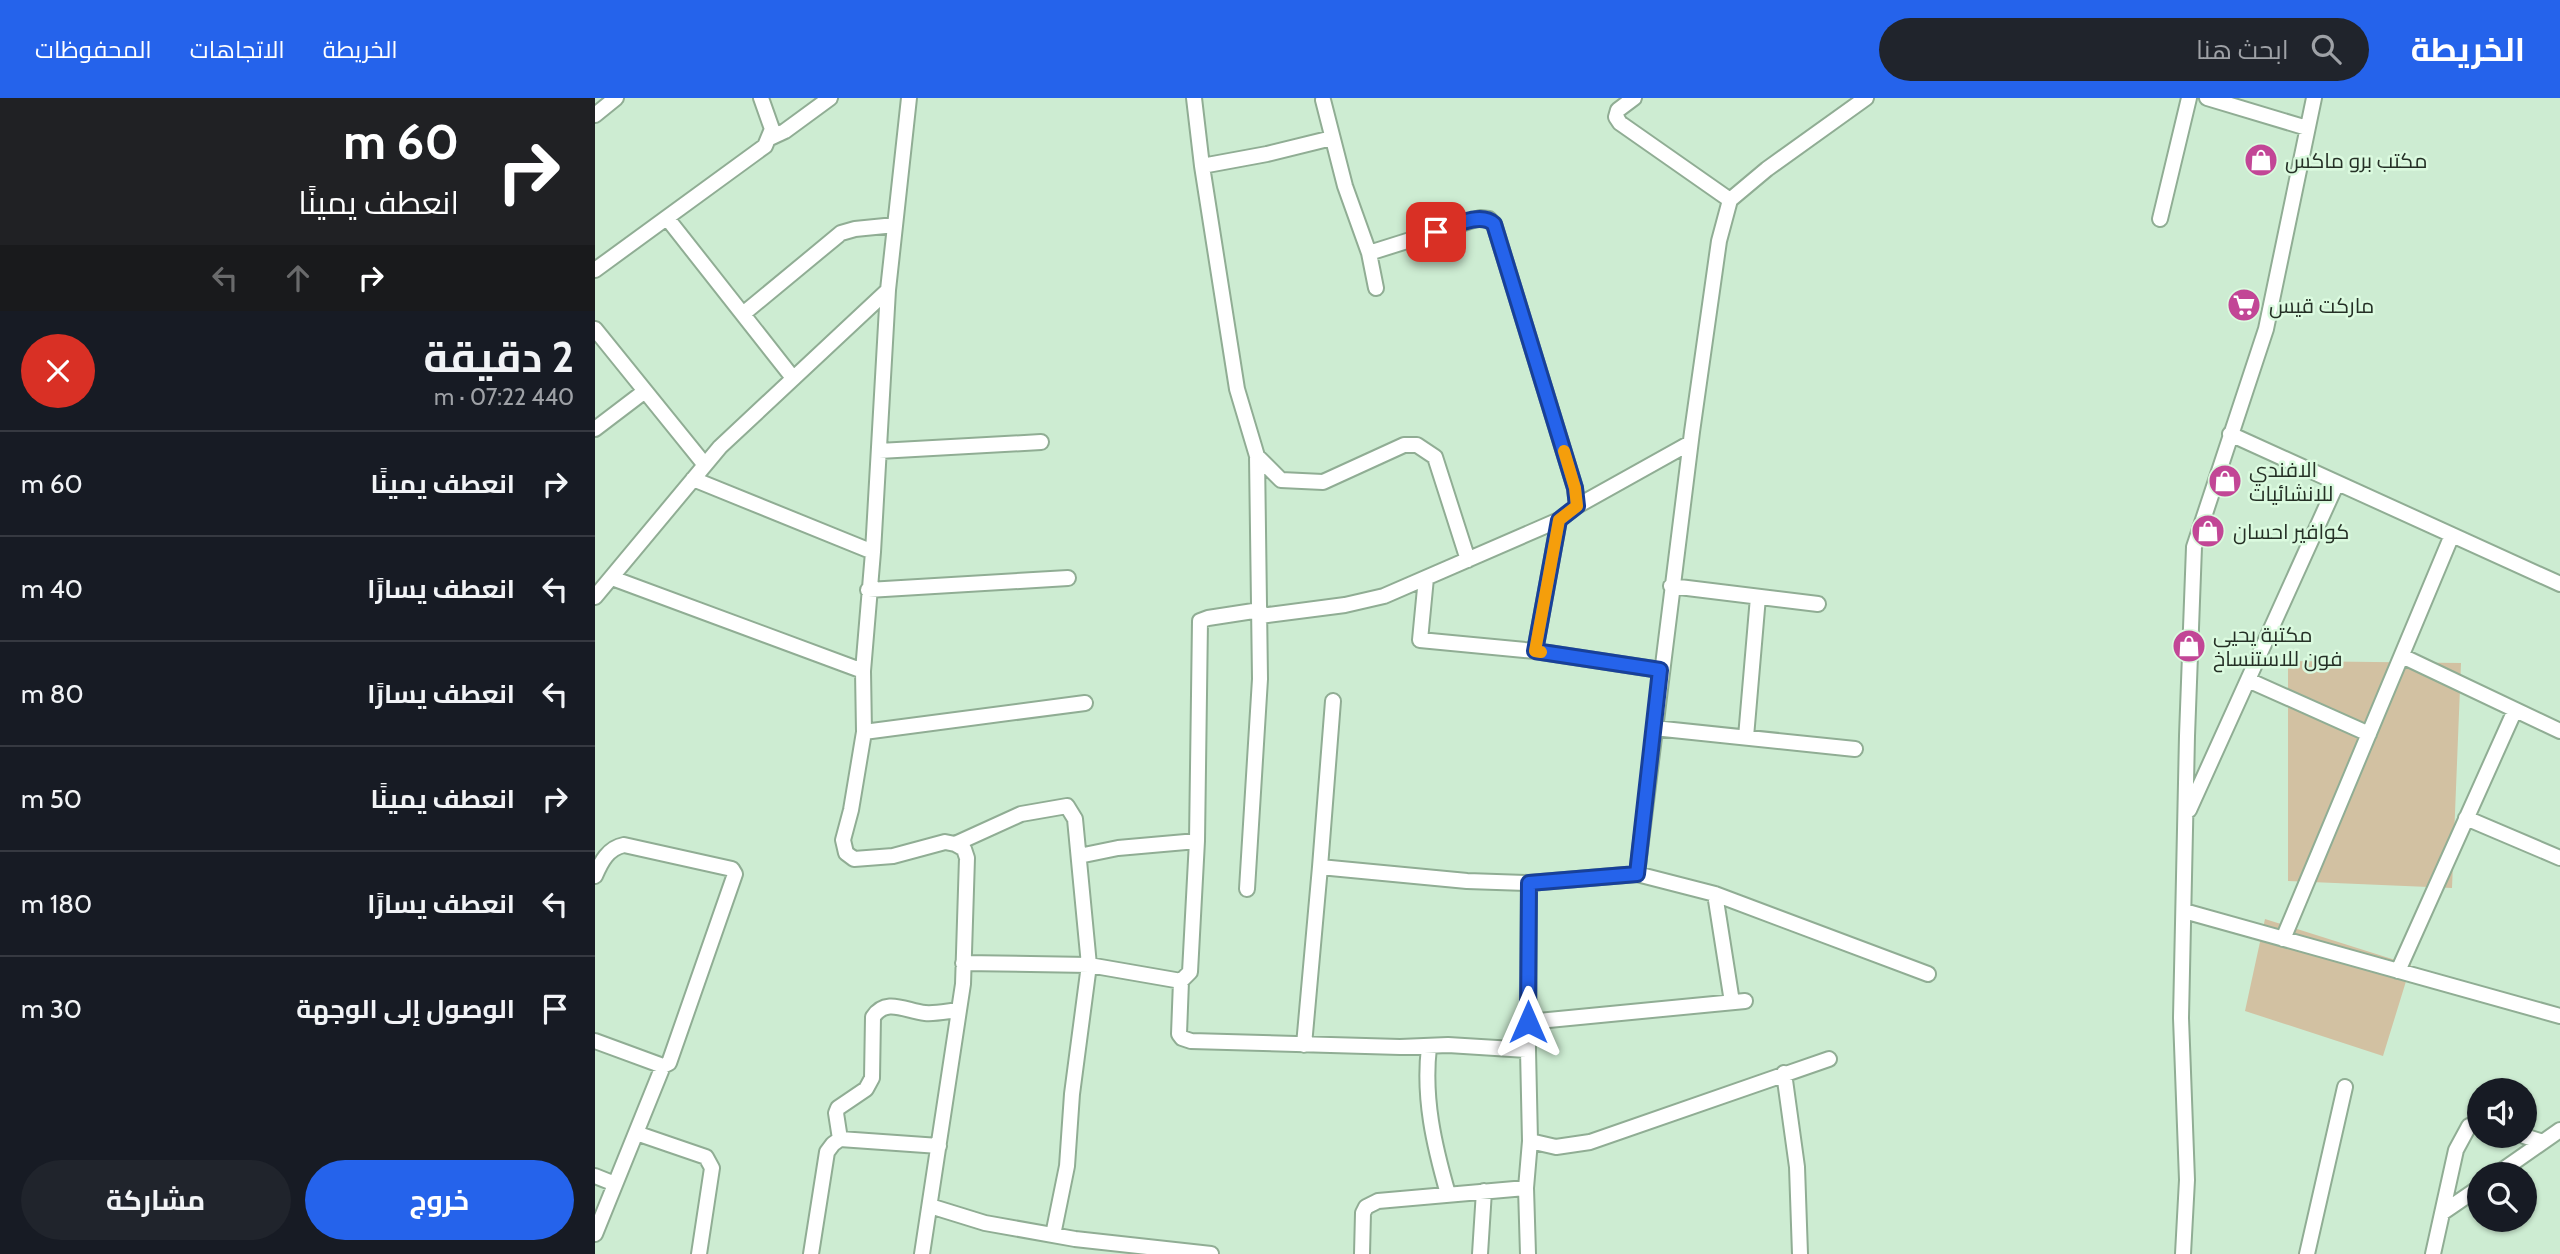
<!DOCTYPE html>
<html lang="ar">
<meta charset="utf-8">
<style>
:root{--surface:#171b24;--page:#20242c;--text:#f1f3f6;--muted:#9ea1a6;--line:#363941;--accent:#2563eb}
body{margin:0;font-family:Cabin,Cairo,sans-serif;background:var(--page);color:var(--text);direction:rtl;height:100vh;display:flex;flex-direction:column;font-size:26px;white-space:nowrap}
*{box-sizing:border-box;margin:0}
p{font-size:23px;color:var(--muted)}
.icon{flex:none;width:38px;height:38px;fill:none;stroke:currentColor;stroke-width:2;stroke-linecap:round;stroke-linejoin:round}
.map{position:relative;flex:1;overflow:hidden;direction:ltr}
.drawer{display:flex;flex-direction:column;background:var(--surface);width:595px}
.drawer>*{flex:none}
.top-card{background:#202124;color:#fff;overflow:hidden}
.fabs{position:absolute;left:1872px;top:980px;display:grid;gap:14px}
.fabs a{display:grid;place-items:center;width:70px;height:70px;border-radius:50%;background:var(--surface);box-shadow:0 2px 5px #0004;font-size:35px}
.pin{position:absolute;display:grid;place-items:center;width:60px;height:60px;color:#fff;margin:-30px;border-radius:14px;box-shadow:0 4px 10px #0006}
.me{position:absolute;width:77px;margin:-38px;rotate:0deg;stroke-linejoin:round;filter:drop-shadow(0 0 5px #0008)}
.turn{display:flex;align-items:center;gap:24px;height:147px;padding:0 21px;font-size:32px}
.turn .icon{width:91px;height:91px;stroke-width:2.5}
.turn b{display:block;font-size:49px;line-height:60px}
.lanes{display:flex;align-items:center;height:66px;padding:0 21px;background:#0003;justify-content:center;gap:35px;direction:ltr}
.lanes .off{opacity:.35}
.round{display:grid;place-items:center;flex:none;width:74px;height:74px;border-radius:37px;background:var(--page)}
.summary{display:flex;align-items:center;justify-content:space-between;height:119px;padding:0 21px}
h1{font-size:42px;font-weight:700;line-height:52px}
.primary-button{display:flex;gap:14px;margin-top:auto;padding:14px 21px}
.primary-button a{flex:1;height:80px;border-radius:42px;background:var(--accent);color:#fff;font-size:28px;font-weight:700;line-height:80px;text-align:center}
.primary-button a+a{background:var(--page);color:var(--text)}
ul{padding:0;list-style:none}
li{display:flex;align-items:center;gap:21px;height:105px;padding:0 21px;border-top:2px solid var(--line)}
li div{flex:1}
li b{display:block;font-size:26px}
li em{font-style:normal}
header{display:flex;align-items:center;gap:42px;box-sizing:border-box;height:98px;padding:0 35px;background:var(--accent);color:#fff}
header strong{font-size:33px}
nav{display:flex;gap:38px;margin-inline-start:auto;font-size:24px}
.search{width:490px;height:63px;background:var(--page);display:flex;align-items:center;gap:18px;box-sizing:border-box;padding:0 24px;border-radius:38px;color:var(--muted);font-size:26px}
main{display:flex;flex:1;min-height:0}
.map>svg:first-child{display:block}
</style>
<header>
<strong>الخريطة</strong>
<div class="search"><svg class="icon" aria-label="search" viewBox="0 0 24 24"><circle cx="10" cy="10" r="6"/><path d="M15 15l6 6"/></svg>ابحث هنا</div>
<nav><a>الخريطة</a><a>الاتجاهات</a><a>المحفوظات</a></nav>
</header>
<main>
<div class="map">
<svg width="1965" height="1156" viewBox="0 0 1965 1156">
<rect width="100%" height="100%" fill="#cdecd2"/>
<path fill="#d2c1a2" d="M1693 563 1866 565 1857 790 1693 783Z
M1670 821 1816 867 1788 958 1650 913Z"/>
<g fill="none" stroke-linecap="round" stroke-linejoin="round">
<defs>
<path id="street" d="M599 0 607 68 642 291 662 358 665 581 652 791
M1039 0 1023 12 1021 19 1025 25 1135 102
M1612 0 1712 30
M728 2 750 88 774 155 781 190
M0 17 21 0
M175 40 190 33 235 0
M607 68 672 56 737 40
M72 120 198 280
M1565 121 1594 0
M774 155 885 120 894 121 899 126 980 390 982 408
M0 172 170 48 177 31 166 0
M293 192 278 454 268 573 269 634 256 712 248 742 251 755 259 761 298 758 350 744 360 746 369 751 372 760 368 886 327 1156
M148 216 246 135 260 131 300 127
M0 231 110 367
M0 331 50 293
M1635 336 1965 486
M284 353 446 344
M662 358 686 382 728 384 809 347H822L840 359 873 462
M98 381 278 454
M17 480 268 573
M831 480 825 542 940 553 1065 572
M1076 488 1223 506
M273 492 473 480
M0 499 125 349 293 192 314 0
M665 518 750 507 789 498 964 422 982 408 1095 345
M940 553 964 422
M1807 558 1965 633
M1653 582 1774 636
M738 603 725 769 872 783 934 785
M1059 630 1260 651
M269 634 490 605
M1151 639 1163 499
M1594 712 1742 385
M1871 720 1965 760
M360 746 426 716 472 708 480 721 494 867 477 996 472 1068 458 1137
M484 758 523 750 602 743
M1042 776 1097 334 1124 143 1135 102 1172 71 1271 0
M0 778C6 764 13 750 29 747L137 771 140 776 74 965 68 968 0 943
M1120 796 1137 904
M1589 813 1965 918
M1688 841 1857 437
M368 865 494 867 586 883 595 874 602 743 605 523 613 520 665 512
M1803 873 1920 612
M586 883 584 936 587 940 596 943 805 949 853 947 933 952
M933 924 1150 903
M709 947 725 769
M834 949C828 1000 839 1047 853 1096
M1234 961 995 1044 961 1049 935 1043 933 952 934 785 1042 776 1120 796 1333 876
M1189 975 1202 1069 1205 1156
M41 1035 111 1059 117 1070 104 1156
M1929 1038 1948 1044
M245 1041 241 1015 243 1010 271 991 277 980 278 919C291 899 311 913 330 915 341 916 353 913 364 912
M1902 1076 1965 1032
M0 1078 20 1086
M335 1108 390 1125 480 1141 616 1156
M1847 1115 1885 1089
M0 1136 68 968
M216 1156 232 1054 238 1046 245 1041 344 1048
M767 1156 768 1115 771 1109 783 1103 931 1090
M885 1156 889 1093
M933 1156 931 1090 935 1043
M1588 1156 1592 1082 1586 920 1592 638 1599 449 1671 231 1719 0
M1712 1156 1750 989
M1838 1156 1861 1052 1874 1028 1885 1024"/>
</defs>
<use href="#street" stroke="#90ad94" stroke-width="18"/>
<use href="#street" stroke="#fff" stroke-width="14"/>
</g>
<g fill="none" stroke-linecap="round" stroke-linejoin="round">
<defs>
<path id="route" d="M841 134C857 129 885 113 899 126L980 390 982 408 964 422 940 553 1065 572 1042 776 934 785 933 924"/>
</defs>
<use href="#route" stroke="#184099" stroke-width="18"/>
<use href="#route" stroke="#2563eb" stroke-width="12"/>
<path stroke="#f59e0b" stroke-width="12" d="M946 554 940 553 964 422 982 408 980 390 969 353"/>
</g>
<defs>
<symbol id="shop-disc" viewBox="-11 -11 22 22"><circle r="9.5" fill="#c24696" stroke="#dbfadf"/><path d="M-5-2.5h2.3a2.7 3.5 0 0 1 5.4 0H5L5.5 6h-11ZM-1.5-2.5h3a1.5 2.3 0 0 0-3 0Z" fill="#fff"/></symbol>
<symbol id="supermarket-disc" viewBox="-11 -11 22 22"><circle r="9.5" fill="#c24696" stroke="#dbfadf"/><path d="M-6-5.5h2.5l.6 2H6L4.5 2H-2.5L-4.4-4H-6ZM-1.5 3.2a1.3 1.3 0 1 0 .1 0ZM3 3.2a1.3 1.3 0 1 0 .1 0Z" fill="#fff"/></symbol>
</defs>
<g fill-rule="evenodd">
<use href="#shop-disc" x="1647" y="43" width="38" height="38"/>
<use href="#supermarket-disc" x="1630" y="188" width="38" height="38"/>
<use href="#shop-disc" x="1611" y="364" width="38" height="38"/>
<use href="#shop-disc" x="1594" y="414" width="38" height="38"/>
<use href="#shop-disc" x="1575" y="529" width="38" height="38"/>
</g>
<g text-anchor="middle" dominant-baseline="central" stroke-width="5" stroke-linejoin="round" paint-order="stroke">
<g font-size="21" fill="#253026" stroke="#dbfadf" text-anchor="start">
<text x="1690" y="62">مكتب برو ماكس</text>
<text x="1674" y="207">ماركت قيس</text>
<text x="1654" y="371">الافندي<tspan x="1654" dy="24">للانشائيات</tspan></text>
<text x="1638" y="433">كوافير احسان</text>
<text x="1618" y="536">مكتبة يحيى<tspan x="1618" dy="24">فون للاستنساخ</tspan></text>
</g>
</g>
</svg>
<div class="fabs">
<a><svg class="icon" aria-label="sound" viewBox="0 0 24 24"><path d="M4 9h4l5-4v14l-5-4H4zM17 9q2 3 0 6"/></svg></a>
<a><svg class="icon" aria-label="search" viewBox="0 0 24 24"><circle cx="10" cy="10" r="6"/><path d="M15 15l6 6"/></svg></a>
</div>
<div class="pin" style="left:841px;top:134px;background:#d93025"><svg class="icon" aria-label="arrive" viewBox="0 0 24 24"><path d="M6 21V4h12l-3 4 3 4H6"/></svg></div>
<svg class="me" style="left:933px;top:924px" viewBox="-20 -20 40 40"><path d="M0-17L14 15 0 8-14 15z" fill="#2563eb" stroke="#fff" stroke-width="4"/></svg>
</div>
<section class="drawer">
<div class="top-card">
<div class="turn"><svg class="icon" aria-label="right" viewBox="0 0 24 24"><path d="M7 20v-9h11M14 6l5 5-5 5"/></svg><div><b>60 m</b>انعطف يمينًا</div></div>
<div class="lanes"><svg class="icon off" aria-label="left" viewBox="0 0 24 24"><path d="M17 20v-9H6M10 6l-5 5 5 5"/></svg><svg class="icon off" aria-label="ahead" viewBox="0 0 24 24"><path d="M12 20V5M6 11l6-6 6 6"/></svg><svg class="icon" aria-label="right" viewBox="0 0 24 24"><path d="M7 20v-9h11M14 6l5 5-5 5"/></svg></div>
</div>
<div class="summary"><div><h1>2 دقيقة</h1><p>440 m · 07:22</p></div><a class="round" style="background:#d93025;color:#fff"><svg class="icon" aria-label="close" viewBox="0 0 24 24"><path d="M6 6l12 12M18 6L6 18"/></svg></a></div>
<ul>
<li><svg class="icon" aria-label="right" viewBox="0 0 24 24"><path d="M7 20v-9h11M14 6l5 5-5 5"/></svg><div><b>انعطف يمينًا</b></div><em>60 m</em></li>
<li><svg class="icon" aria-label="left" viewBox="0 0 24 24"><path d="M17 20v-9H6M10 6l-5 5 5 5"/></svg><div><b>انعطف يسارًا</b></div><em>40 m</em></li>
<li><svg class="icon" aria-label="left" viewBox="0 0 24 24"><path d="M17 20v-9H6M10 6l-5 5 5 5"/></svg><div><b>انعطف يسارًا</b></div><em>80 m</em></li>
<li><svg class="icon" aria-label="right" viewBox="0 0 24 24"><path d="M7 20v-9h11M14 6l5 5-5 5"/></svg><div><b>انعطف يمينًا</b></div><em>50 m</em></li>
<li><svg class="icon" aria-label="left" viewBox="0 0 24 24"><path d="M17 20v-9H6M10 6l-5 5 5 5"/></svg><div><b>انعطف يسارًا</b></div><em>180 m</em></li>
<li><svg class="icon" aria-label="arrive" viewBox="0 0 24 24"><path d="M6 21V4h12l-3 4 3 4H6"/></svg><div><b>الوصول إلى الوجهة</b></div><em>30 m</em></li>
</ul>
<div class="primary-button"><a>خروج</a><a>مشاركة</a></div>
</section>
</main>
